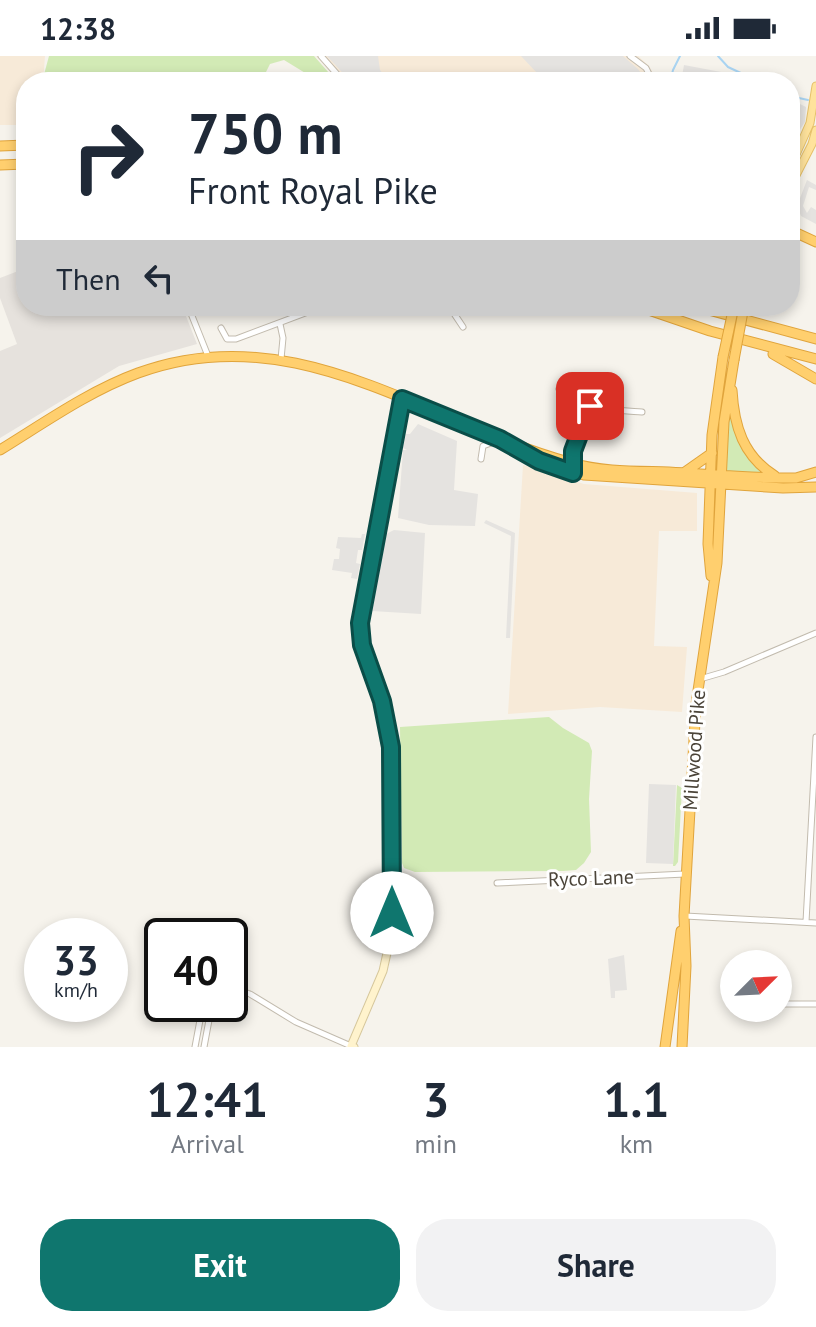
<!DOCTYPE html>
<style>
:root{--surface:#fff;--page:#f2f2f3;--text:#1f2937;--muted:#747a83;--accent:#0f766e}
body{margin:0;font-family:"PT Sans",sans-serif;background:var(--page);color:var(--text);height:100vh;display:flex;flex-direction:column;font-size:30px;white-space:nowrap}
*{box-sizing:border-box;margin:0}
p{font-size:26px;color:var(--muted)}
.icon{flex:none;width:44px;height:44px;fill:none;stroke:currentColor;stroke-width:2;stroke-linecap:round;stroke-linejoin:round}
.map{position:relative;height:991px;overflow:hidden}
.side{display:flex;flex-direction:column;background:var(--surface);flex:1}
.side>*{flex:none}
.banner{position:absolute;left:16px;top:16px;width:784px;height:244px;border-radius:32px;box-shadow:0 4px 12px #0003;background:#fff;color:var(--text);overflow:hidden}
.needle{width:52px;rotate:66deg}
.tools{position:absolute;left:720px;top:894px;display:grid;gap:16px}
.tools a{display:grid;place-items:center;width:72px;height:72px;border-radius:50%;background:var(--surface);box-shadow:0 4px 12px #0003;font-size:40px}
.speed{position:absolute;left:24px;top:862px;display:flex;gap:16px;font-size:40px;font-weight:700;text-align:center}
.speed>*{display:grid;place-content:center;width:104px;height:104px;border-radius:50%;background:var(--surface);box-shadow:0 4px 12px #0003;line-height:1}
.speed small{font-size:20px;font-weight:400}
.speed .limit{border:4px solid #111;border-radius:12px;background:#fff;color:#111}
.pin{position:absolute;display:grid;place-items:center;width:68px;height:68px;color:#fff;margin:-34px;border-radius:16px;box-shadow:0 4px 12px #0006}
.me{position:absolute;width:88px;margin:-44px;rotate:0deg;stroke-linejoin:round;filter:drop-shadow(0 0 6px #0008)}
.turn{display:flex;align-items:center;gap:28px;height:168px;padding:0 40px;font-size:36px}
.turn .icon{width:104px;height:104px;stroke-width:2.5}
.turn b{display:block;font-size:56px;line-height:68px}
.then{display:flex;align-items:center;height:76px;padding:0 40px;background:#0003;gap:16px;font-size:30px}
.eta{display:flex;justify-content:space-evenly;align-items:center;height:136px;text-align:center}
.eta b{font-size:48px;font-weight:700;line-height:56px}
.button{display:flex;gap:16px;margin-top:auto;padding:16px 40px}
.button a{flex:1;height:92px;border-radius:32px;background:var(--accent);color:#fff;font-size:32px;font-weight:700;line-height:92px;text-align:center}
.button a+a{background:var(--page);color:var(--text)}
.status{display:flex;justify-content:space-between;align-items:center;height:56px;padding:0 40px;background:var(--surface);direction:ltr}
.status svg{height:22px;fill:currentColor}
.map>svg:first-child{display:block}
</style>
<div class="status"><b>12:38</b><svg viewBox="0 0 49 12"><path d="M0 12V9h3v3zM5 12V6h3v6zM10 12V3h3v9zM15 12V0h3v12zM26 1h20v11H26zM47 4h2v5h-2z"/></svg></div>
<div class="map">
<svg width="816" height="991" viewBox="0 0 816 991">
<rect width="100%" height="100%" fill="#f6f3ec"/>
<path fill="#f7ead8" d="M0 0H45L43 26H26V69H0Z
M316 0H638L649 10 658 26H339Z
M523 409 584 428 697 437V475H659L654 590 687 591 682 656 600 651 508 658Z"/>
<path fill="#e6e2dd" d="M26 212V250H182L197 288 119 310 0 382V295L17 288 0 242V222Z"/>
<path fill="#d2eab5" d="M49 0H314L337 26H320L284 4 270 8 261 26H42Z
M729 347C735 375 740 402 766 419L728 417 726 413Z
M549 661 563 672 589 687 592 695 589 743 591 796 584 807 576 814 563 815 415 816 404 812 402 807 400 671Z
M677 729 682 732 678 806 675 810H673Z"/>
<path fill="#e5e3e0" d="M327 0H378L380 14 390 26H351Z
M521 0H623L638 13 647 26H576L538 18Z
M684 9 737 19 754 26H681Z
M790 43 806 51 805 66 790 88Z
M807 124 816 129V134L809 131 803 150 807 157 811 151 816 154V168L801 160 797 150Z
M418 368 457 385 454 434 478 438 475 470 429 469 398 462 403 394H407L403 392 406 378H410Z
M486 464 515 477 510 582H506L511 480 484 467Z
M394 474 425 477 421 558 372 555 386 478Z
M362 478H365L362 494H358L356 507 360 508 357 523 351 522 352 517 332 514 334 503H339L340 493 336 492 338 481 361 482Z
M649 728 676 729 673 808 646 807Z
M624 899 627 934 615 935V942H611L608 903Z"/>
<g fill="none" stroke-linecap="round" stroke-linejoin="round">
<path stroke="#a9d4f2" stroke-width="2" d="M718 0 728 11 760 26
M670 26 673 14 680 0
M790 40 808 44"/>
<defs>
<path id="street" d="M321 0 344 26
M630 0 646 12 653 26
M188 250 208 300
M449 250 463 271
M280 268 283 282 281 303
M221 272 227 283H236L324 250
M559 333C581 354 613 354 642 356
M481 403 483 390 499 384
M571 406 590 350
M700 623 724 616 816 577
M497 827 685 818
M685 860 816 867
M806 866 816 681
M230 931 250 938 296 966 351 990
M784 948H816
M195 991 203 948
M204 991 212 948"/>
<path id="secondary" d="M354 991 351 990 383 915 389 888 392 851 391 691 382 645 363 593 360 567 402 343"/>
<path id="primary" d="M790 112 810 67 816 30
M790 131 812 88 816 74"/>
<path id="highway" d="M0 90 26 89
M0 109 26 108
M790 174 816 186
M637 250 710 275 816 303
M694 250 816 283
M773 298 816 323
M732 334C734 370 743 400 775 420
M517 393 539 405 584 419 783 432 816 431
M0 394C44 367 89 335 138 317 296 259 425 367 572 407 603 416 637 415 669 416 705 418 742 421 778 422H796L816 416
M685 416 712 397
M711 520 708 488 712 379 723 301
M665 991 681 875
M682 991 686 910 684 860 696 648 717 507 724 366 734 304"/>
</defs>
<use href="#street" stroke="#c2bbae" stroke-width="7"/>
<use href="#secondary" stroke="#d6c79b" stroke-width="9"/>
<use href="#primary" stroke="#e6c16a" stroke-width="9"/>
<use href="#highway" stroke="#e0a43c" stroke-width="11"/>
<use href="#street" stroke="#fff" stroke-width="5"/>
<use href="#secondary" stroke="#fff3cd" stroke-width="7"/>
<use href="#primary" stroke="#ffe39c" stroke-width="7"/>
<use href="#highway" stroke="#ffcf6e" stroke-width="9"/>
<defs>
<path id="highway-bridge" d="M723 301 734 250
M734 304 744 250"/>
</defs>
<use href="#highway-bridge" stroke="#e0a43c" stroke-width="11" stroke-linecap="butt"/>
<use href="#highway-bridge" stroke="#ffcf6e" stroke-width="9"/>
</g>
<g fill="none" stroke-linecap="round" stroke-linejoin="round">
<defs>
<path id="route" d="M392 857 391 691 382 645 362 589 360 567 402 343 500 383 539 405 573 417V395L590 350"/>
</defs>
<use href="#route" stroke="#0a4d48" stroke-width="20"/>
<use href="#route" stroke="#0f766e" stroke-width="14"/>
</g>
<g text-anchor="middle" dominant-baseline="central" stroke-width="6" stroke-linejoin="round" paint-order="stroke">
<g font-size="20" fill="#4b4439" stroke="#fff">
<text transform="translate(694 694) rotate(-86)">Millwood Pike</text>
<text transform="translate(591 822) rotate(-2)">Ryco Lane</text>
</g>
</g>
</svg>
<div class="tools">
<a><svg class="needle" viewBox="-14 -14 28 28"><path d="M0-13l5 13h-10z" fill="#e53935"/><path d="M0 13l5-13h-10z" fill="#747a83"/></svg></a>
</div>
<div class="speed"><div>33<small>km/h</small></div><div class="limit">40</div></div>
<div class="pin" style="left:590px;top:350px;background:#d93025"><svg class="icon" aria-label="arrive" viewBox="0 0 24 24"><path d="M6 21V4h12l-3 4 3 4H6"/></svg></div>
<svg class="me" style="left:392px;top:857px" viewBox="-20 -20 40 40"><circle r="19" fill="#fff"/><path d="M0-13L10 11 0 6-10 11z" fill="#0f766e"/></svg>
<div class="banner">
<div class="turn"><svg class="icon" aria-label="right" viewBox="0 0 24 24"><path d="M7 20v-9h11M14 6l5 5-5 5"/></svg><div><b>750 m</b>Front Royal Pike</div></div>
<div class="then">Then<svg class="icon" aria-label="left" viewBox="0 0 24 24"><path d="M17 20v-9H6M10 6l-5 5 5 5"/></svg></div>
</div>
</div>
<section class="side">
<div class="eta">
<div><b>12:41</b><p>Arrival</p></div>
<div><b>3</b><p>min</p></div>
<div><b>1.1</b><p>km</p></div>
</div>
<div class="button"><a>Exit</a><a>Share</a></div>
</section>
